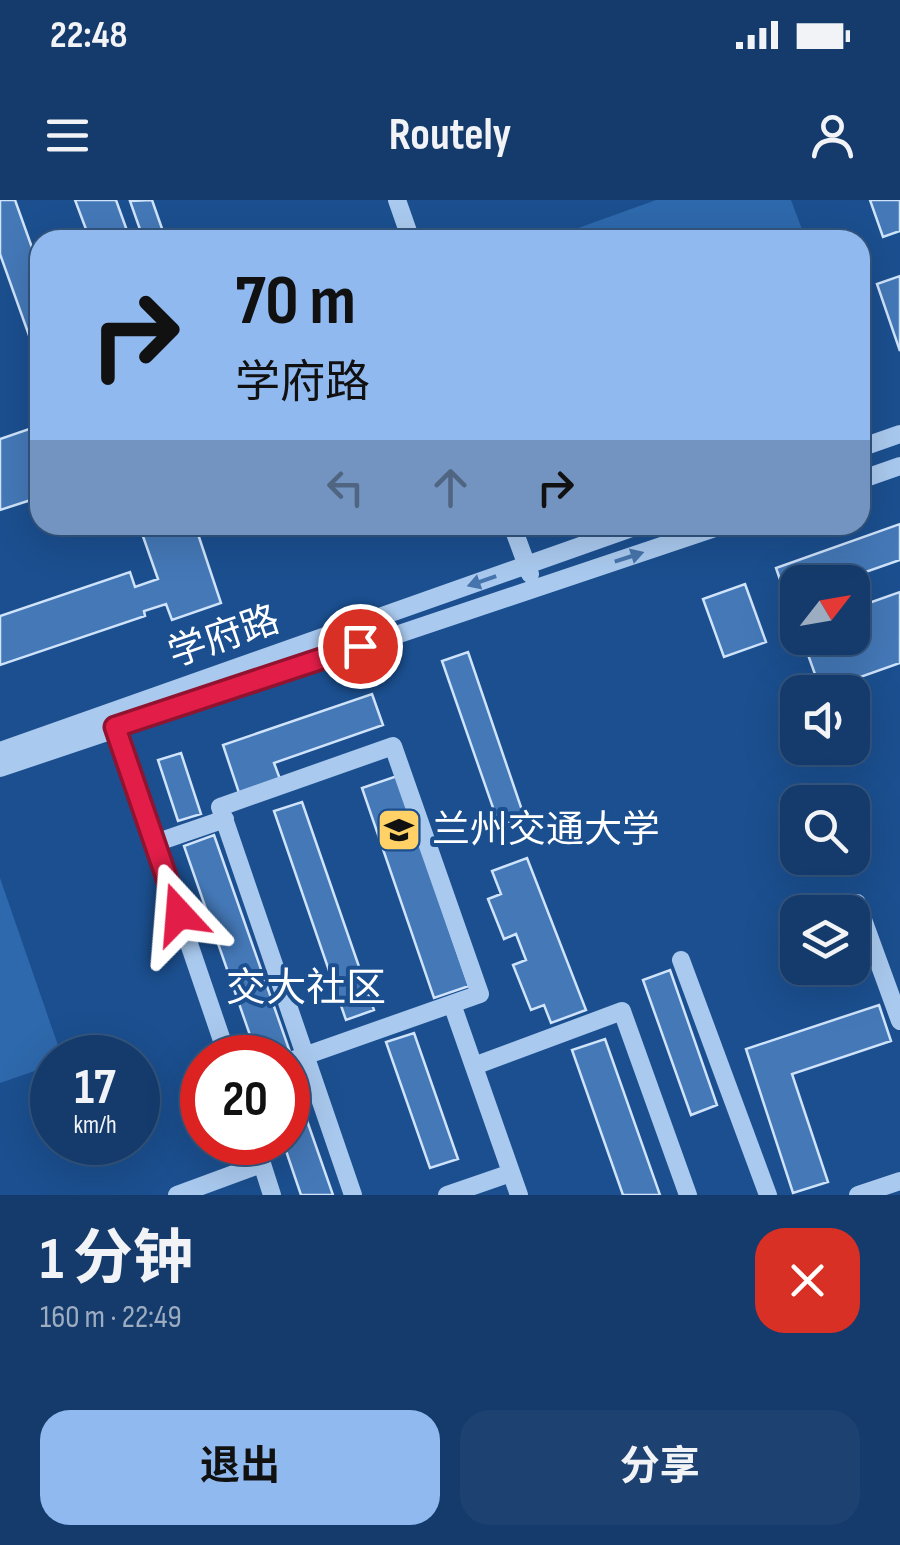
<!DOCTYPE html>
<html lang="zh">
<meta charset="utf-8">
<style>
:root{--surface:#143b6b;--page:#1d4271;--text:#f1f3f6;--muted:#9dadc1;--line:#33557e;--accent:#90b9f0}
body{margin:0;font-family:"Sofia Sans Condensed","Noto Sans SC",sans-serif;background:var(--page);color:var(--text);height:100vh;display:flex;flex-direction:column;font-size:38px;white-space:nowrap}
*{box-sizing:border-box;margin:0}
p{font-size:32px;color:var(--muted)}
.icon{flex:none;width:55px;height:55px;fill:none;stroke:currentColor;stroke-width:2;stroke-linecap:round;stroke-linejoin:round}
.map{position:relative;height:995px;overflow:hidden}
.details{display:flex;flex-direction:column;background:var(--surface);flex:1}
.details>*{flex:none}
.hud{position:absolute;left:30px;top:30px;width:840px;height:305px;border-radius:30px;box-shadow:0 10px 40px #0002,0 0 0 2px var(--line);background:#90b9f0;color:#111;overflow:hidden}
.needle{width:65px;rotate:59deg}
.fabs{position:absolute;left:780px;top:365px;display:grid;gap:20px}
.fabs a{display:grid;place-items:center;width:90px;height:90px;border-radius:20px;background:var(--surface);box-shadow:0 10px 40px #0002,0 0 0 2px var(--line);font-size:50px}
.speed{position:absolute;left:30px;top:835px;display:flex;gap:20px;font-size:50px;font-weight:700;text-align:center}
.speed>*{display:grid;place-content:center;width:130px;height:130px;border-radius:50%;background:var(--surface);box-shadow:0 10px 40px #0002,0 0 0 2px var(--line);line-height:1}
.speed small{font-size:25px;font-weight:400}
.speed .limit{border:15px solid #d22;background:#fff;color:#111}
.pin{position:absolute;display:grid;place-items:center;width:85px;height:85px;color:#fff;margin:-42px;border:5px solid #fff;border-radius:50%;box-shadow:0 2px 10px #0007}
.me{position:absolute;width:110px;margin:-55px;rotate:341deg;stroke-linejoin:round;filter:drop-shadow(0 0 8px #0008)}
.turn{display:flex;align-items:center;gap:35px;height:210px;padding:0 40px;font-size:45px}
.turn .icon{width:130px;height:130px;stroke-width:2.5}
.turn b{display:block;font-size:70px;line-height:85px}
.lanes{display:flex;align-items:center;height:95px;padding:0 40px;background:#0003;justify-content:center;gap:50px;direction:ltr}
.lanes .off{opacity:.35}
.round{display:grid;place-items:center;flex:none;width:105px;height:105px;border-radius:30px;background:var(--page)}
.overview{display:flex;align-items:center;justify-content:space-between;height:170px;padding:0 40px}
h1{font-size:60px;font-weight:700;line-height:75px}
.cta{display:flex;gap:20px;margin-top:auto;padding:20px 40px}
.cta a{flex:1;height:115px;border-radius:30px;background:var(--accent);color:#111;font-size:40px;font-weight:700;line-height:115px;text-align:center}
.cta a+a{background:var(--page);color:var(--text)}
.status{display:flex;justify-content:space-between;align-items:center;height:70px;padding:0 50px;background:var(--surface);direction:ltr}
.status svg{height:28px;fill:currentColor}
header{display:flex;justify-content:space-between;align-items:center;height:130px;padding:0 40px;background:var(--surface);font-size:45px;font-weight:700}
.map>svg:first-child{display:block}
</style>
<div class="status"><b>22:48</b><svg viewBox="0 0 49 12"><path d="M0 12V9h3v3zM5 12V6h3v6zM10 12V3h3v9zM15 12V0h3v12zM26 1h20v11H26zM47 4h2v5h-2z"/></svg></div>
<header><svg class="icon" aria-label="menu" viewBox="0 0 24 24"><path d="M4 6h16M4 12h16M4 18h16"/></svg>Routely<svg class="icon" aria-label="person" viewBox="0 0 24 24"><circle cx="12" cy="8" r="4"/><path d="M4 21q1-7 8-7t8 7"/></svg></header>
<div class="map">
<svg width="900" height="995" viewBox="0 0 900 995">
<rect width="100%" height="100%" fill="#1b4f8f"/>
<path fill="#2e69ad" d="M656 0H791L806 40H545Z
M0 678 62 857 52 858V865L0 883Z"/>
<path fill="#4478b7" stroke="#cfe3fa" stroke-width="2.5" d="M0 0H15L35 56 40 55V138L31 141 0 54Z
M75 0H116L130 39 142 35 130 1 152 0 166 40H82L89 37Z
M870 0H900V31L883 37Z
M900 76V151L877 84Z
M32 228 36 240 40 239V297L0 310V239Z
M900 324V360L837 382H798V396L787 400 776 368Z
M139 325H195L221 403 172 420 166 404 144 411 145 416 0 465V416L130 372 135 387 158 379Z
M745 384 766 442 724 457 703 399Z
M900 392V463L821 491 802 438H852V409Z
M468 452 524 616 499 625 442 461Z
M372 494 383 525 274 563 280 579 239 593 223 545Z
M181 553 201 614 178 621 158 560Z
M397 576 469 786 434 798 362 588Z
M302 602 374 810 346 820 274 611Z
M214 635 290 852 274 858H258L184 646Z
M527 658 586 810 551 823 544 805 531 810 513 765 526 760 516 734 504 739 488 699 501 694 492 671Z
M670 770 717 905 691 915 643 780Z
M879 805 891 841 792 874 828 982 793 993 746 849Z
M414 833 458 959 430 968 386 842Z
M605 839 660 995H623L572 850Z
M297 892 333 995H301L283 942H288V895Z"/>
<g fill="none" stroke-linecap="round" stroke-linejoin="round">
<path stroke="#a9c9ee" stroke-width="18" d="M397 0 411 40
M860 248 900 234
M860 280 900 266
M512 325 530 374
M115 527 228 858
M0 551 640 325
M0 568 724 325
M155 643 225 619
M857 703 900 821
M681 760 768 995
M452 804 519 995
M288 862 307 855 480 794 393 546 220 607 353 995
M474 866 622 811 688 995
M255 942 272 995
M177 995 261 964
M447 995 511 973
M858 995 900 981"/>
</g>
<defs><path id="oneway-solid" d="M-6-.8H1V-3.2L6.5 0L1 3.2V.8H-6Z" transform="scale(2.5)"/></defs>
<g fill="#4674ac">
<use href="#oneway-solid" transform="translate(629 357) rotate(-18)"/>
<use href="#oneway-solid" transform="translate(482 381) rotate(161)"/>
</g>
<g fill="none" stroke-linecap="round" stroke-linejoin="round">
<defs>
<path id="route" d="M179 714 115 527 360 446"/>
</defs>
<use href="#route" stroke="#92132f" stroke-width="25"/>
<use href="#route" stroke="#e11d48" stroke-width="18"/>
</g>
<defs>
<symbol id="university-square" viewBox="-11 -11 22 22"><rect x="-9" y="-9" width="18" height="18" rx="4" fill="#ffd166" stroke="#1b4f8f"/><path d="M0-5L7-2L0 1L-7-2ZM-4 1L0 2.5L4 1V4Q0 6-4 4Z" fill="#111"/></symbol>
</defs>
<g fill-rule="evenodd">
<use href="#university-square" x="374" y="605" width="50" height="50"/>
</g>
<g text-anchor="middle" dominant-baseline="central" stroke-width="8" stroke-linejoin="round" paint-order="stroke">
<g font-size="38" fill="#fff" stroke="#1b4f8f">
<text transform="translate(224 437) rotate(-19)">学府路</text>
</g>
<g font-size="38" fill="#fff" stroke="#1b4f8f" text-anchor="start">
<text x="432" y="630">兰州交通大学</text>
</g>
<g font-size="40" fill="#fff" stroke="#1b4f8f">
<text x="306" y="789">交大社区</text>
</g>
</g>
</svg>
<div class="fabs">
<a><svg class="needle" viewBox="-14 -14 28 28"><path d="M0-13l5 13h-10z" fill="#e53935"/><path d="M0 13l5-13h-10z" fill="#9dadc1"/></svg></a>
<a><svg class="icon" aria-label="sound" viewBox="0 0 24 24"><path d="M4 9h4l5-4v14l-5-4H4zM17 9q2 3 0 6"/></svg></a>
<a><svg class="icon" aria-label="search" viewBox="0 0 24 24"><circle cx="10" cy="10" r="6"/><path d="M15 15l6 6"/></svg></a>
<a><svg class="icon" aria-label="layers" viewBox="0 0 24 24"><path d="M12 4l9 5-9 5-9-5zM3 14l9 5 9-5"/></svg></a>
</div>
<div class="speed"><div>17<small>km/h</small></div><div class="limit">20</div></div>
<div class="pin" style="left:360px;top:446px;background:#d93025"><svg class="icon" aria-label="arrive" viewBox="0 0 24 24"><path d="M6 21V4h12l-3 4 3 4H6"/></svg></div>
<svg class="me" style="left:179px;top:714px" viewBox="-20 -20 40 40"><path d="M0-17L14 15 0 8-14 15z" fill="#e11d48" stroke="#fff" stroke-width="4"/></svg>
<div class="hud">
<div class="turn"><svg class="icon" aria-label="right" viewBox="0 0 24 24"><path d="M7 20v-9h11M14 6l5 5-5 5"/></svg><div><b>70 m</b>学府路</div></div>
<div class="lanes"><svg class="icon off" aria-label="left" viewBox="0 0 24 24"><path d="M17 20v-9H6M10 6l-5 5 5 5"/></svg><svg class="icon off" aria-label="ahead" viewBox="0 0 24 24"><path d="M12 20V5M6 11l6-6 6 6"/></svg><svg class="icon" aria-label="right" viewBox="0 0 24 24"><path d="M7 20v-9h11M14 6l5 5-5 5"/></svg></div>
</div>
</div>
<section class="details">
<div class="overview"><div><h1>1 分钟</h1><p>160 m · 22:49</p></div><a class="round" style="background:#d93025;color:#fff"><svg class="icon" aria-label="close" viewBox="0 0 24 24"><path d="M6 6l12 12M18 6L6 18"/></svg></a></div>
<div class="cta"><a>退出</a><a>分享</a></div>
</section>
